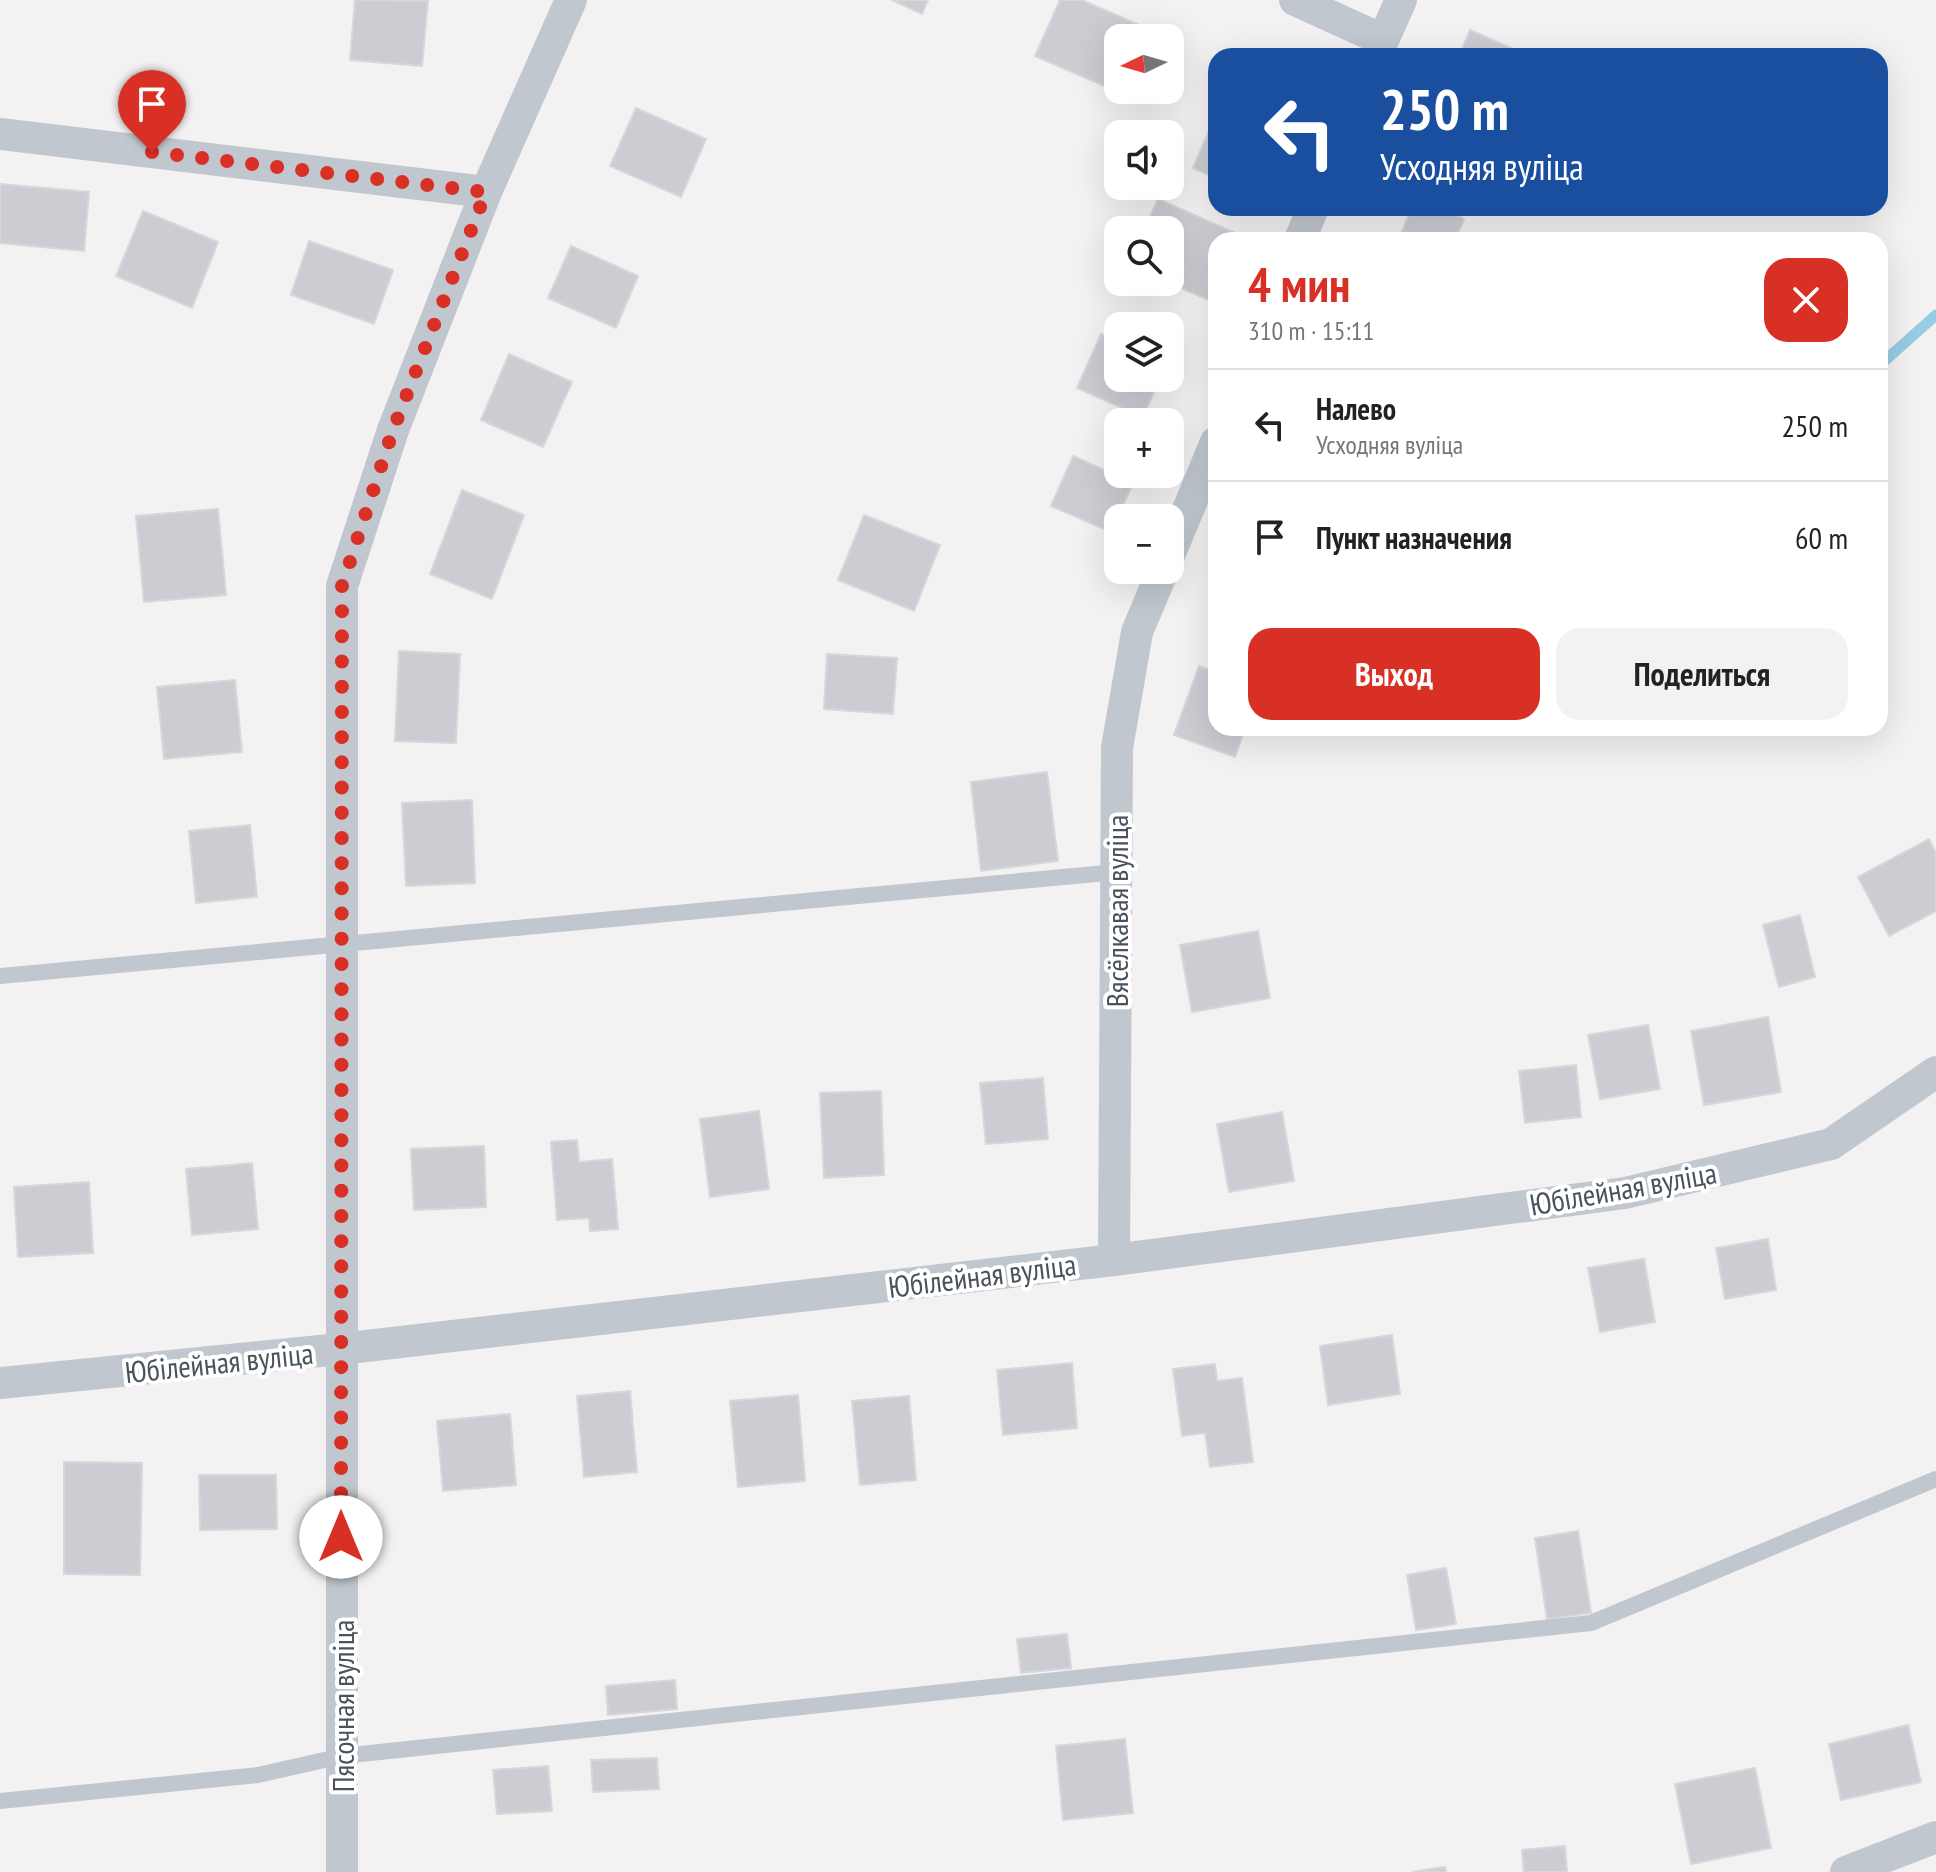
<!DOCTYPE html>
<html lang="ru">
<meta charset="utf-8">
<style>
:root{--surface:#fff;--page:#f2f2f2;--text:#222;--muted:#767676;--line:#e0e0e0;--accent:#d93025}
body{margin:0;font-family:"PT Sans Narrow",sans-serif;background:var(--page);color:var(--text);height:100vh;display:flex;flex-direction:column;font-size:30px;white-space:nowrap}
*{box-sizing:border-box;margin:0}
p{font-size:26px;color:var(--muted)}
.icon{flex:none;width:44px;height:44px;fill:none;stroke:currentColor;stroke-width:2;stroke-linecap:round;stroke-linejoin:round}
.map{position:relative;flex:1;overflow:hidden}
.details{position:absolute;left:1208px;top:232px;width:680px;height:504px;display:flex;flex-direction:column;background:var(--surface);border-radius:24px;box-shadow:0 8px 32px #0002}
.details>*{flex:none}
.guide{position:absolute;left:1208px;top:48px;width:680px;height:168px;border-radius:24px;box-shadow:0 8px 32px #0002;background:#1a4fa0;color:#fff;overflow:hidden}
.needle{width:52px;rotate:265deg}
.fabs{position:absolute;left:1104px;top:24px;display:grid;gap:16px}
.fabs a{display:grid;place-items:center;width:80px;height:80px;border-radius:16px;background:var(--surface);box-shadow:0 8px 32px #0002;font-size:40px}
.pin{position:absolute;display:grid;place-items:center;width:68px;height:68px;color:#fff;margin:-82px -34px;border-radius:50% 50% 50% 0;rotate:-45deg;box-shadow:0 0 8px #0007}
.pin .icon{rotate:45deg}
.me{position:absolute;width:88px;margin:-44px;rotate:0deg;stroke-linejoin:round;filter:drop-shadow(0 0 6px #0008)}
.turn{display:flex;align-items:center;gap:28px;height:168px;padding:0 40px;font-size:36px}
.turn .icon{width:104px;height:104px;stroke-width:2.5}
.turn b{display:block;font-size:56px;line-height:68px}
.round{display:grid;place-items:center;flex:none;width:84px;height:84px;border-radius:24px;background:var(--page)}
.summary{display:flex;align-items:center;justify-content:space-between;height:136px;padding:0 40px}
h1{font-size:48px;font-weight:600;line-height:60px;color:var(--accent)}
.button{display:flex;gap:16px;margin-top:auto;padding:16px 40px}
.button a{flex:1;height:92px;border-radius:24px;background:var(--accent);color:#fff;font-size:32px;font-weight:600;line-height:92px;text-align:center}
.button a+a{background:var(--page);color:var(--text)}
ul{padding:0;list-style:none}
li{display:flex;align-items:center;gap:24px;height:112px;padding:0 40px;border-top:2px solid var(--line)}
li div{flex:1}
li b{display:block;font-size:30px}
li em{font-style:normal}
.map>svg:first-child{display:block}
</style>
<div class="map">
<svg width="1936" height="1872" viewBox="0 0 1936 1872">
<rect width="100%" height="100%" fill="#f3f1f1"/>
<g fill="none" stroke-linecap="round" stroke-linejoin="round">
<path stroke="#96cde4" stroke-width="11" d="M1880 365 1936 315"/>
</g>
<path fill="#cbcdd3" stroke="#d5d7db" stroke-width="2" d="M355 0 428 1 422 66 350 60Z
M892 0H928L922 14Z
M1060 0H1082L1146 28 1142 38H1118V92L1035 56Z
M1470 30 1529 56H1459Z
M636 108 706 139 681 197 610 166Z
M1216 115V178L1193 168Z
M0 184 89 192 84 251 0 243Z
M1158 199 1240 235 1238 240H1216V290L1211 301 1167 282H1170V230H1144Z
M1412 208H1440L1464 219 1455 240H1398Z
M143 211 218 242 192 308 116 276Z
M309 241 393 270 374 324 291 295Z
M571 246 638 276 616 328 548 298Z
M1101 334 1118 342V378H1160L1143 417 1077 388Z
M509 354 572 382 543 447 481 420Z
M1073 456 1133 483 1111 532 1051 506Z
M462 490 524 515 492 599 430 574Z
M218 509 226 595 144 602 136 516Z
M864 515 940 545 914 611 838 580Z
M399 651 460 654 456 743 395 741Z
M827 654 897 658 893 714 824 709Z
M1199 666 1216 672V728H1245L1235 757 1174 735Z
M235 680 242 752 164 759 157 687Z
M1047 772 1058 861 981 871 971 782Z
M472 800 475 883 406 886 402 803Z
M250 825 257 897 196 903 189 831Z
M1929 839 1936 853V911L1889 936 1858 877Z
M1800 915 1815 977 1779 987 1763 925Z
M1258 931 1270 998 1192 1012 1180 945Z
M1768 1017 1781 1092 1704 1105 1691 1031Z
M1648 1025 1660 1089 1600 1099 1588 1035Z
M1576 1065 1581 1117 1525 1123 1519 1071Z
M1043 1078 1048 1139 986 1144 980 1083Z
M881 1091 884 1175 824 1178 820 1093Z
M759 1111 769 1189 710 1197 700 1119Z
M1282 1112 1294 1181 1229 1192 1217 1124Z
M577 1140 579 1162 612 1159 618 1229 590 1231 589 1218 557 1220 551 1142Z
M484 1146 486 1207 414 1210 411 1149Z
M252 1163 258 1229 192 1235 186 1169Z
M89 1182 93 1253 18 1257 14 1187Z
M1768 1239 1776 1290 1725 1299 1716 1248Z
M1644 1259 1655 1322 1600 1332 1588 1268Z
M1392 1335 1400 1394 1328 1405 1320 1346Z
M1072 1363 1077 1428 1003 1435 997 1370Z
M1215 1364 1217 1381 1242 1378 1253 1462 1210 1467 1205 1433 1182 1436 1173 1369Z
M630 1391 637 1472 584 1477 577 1396Z
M798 1395 805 1481 738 1487 730 1401Z
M909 1396 916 1480 860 1485 852 1401Z
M510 1414 516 1485 443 1491 437 1421Z
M64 1462 142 1463 140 1575 64 1574Z
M199 1475H276L277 1529 200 1530Z
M1578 1531 1591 1613 1547 1619 1535 1538Z
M1446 1568 1456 1624 1416 1630 1407 1575Z
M1067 1634 1071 1668 1021 1673 1017 1639Z
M675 1680 677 1709 608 1715 606 1686Z
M1908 1725 1921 1782 1841 1800 1829 1744Z
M1125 1739 1133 1813 1063 1820 1056 1746Z
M657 1758 659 1789 593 1792 591 1760Z
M548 1766 552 1811 497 1814 493 1770Z
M1755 1768 1771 1848 1691 1864 1675 1784Z
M1565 1846 1567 1872H1524L1522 1850Z
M1445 1867 1446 1872H1412Z"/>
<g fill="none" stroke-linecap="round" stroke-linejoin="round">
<path stroke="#c0c7ce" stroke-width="16" d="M0 976 1117 872
M0 1801 258 1775 342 1756 1591 1623 1936 1479"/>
<path stroke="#c0c7ce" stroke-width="32" d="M1295 0 1383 40
M1376 56 1401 0
M0 134 486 192
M1300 240 1313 208
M1170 553 1216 442
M1114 1260 1117 748 1137 632 1163 570
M0 1383 340 1349 1114 1260 1625 1193 1831 1144 1936 1072
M342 1872V586L393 430 486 192 571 0
M1846 1872 1936 1837"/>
</g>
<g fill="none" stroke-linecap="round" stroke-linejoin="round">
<path stroke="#d93025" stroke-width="14" stroke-dasharray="0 25.2" d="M152 152 486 192 393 430 342 586 341 1537"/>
</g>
<g text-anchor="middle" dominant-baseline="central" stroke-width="8" stroke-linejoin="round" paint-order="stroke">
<g font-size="30" fill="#4a525c" stroke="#fff">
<text transform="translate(1116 911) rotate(-90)">Вясёлкавая вуліца</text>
<text transform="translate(1623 1188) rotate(-10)">Юбілейная вуліца</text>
<text transform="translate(982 1275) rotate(-7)">Юбілейная вуліца</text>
<text transform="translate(219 1362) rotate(-6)">Юбілейная вуліца</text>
<text transform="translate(342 1706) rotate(-90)">Пясочная вуліца</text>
</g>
</g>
</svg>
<div class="fabs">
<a><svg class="needle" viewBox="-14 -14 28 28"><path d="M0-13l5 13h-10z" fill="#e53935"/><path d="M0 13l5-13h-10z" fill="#767676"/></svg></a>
<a><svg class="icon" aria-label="sound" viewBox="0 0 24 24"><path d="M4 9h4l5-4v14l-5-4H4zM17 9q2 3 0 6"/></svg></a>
<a><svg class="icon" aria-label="search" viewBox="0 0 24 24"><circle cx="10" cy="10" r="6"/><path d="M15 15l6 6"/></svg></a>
<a><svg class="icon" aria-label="layers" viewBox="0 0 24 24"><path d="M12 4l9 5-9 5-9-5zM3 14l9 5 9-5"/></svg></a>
<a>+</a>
<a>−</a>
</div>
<div class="pin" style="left:152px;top:152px;background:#d93025"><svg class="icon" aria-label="arrive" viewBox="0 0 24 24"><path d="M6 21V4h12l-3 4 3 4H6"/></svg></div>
<svg class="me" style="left:341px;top:1537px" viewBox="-20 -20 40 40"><circle r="19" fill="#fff"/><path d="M0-13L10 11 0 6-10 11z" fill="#d93025"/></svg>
<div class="guide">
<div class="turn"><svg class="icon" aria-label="left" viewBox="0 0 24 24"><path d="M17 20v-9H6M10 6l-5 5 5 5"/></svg><div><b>250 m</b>Усходняя вуліца</div></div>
</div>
<section class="details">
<div class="summary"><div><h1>4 мин</h1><p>310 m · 15:11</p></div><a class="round" style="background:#d93025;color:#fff"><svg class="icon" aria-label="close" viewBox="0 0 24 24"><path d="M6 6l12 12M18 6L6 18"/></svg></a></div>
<ul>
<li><svg class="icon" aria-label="left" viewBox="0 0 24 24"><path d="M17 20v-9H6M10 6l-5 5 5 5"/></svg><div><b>Налево</b><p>Усходняя вуліца</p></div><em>250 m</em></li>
<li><svg class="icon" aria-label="arrive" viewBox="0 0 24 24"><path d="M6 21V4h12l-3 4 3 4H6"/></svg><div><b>Пункт назначения</b></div><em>60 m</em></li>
</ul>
<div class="button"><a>Выход</a><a>Поделиться</a></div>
</section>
</div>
